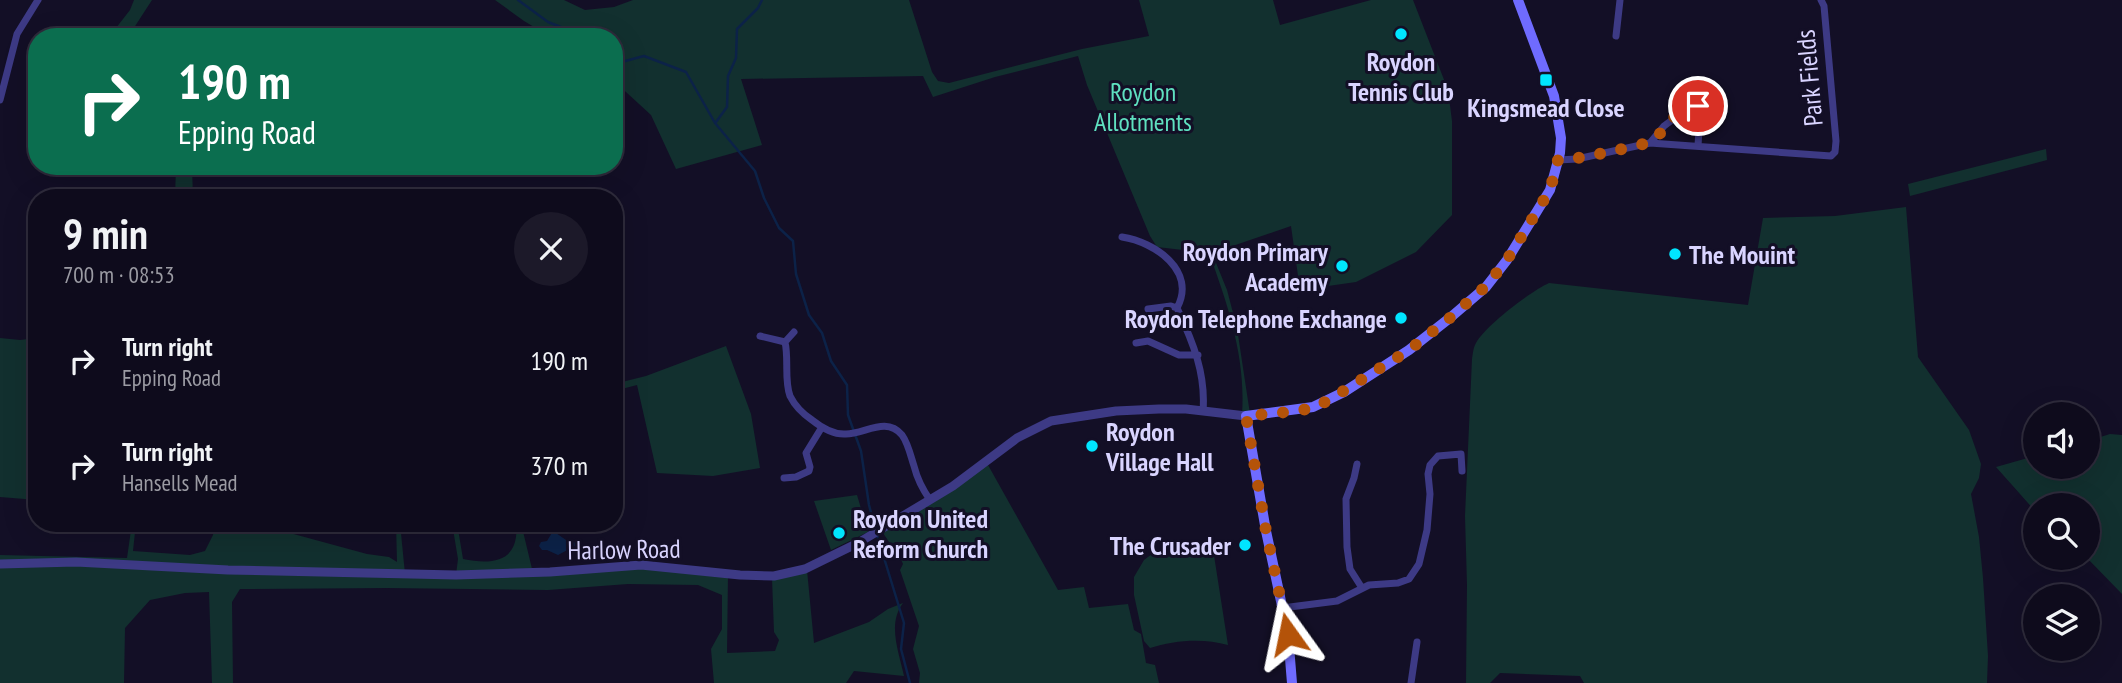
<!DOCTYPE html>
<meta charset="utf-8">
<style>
:root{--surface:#0e0b1c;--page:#1c1929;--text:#f1f3f6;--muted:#9b9ba3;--line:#2e2b3b}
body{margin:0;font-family:"PT Sans Narrow",sans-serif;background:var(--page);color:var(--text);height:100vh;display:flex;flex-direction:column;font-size:26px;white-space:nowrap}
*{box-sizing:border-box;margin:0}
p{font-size:23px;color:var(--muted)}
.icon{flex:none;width:38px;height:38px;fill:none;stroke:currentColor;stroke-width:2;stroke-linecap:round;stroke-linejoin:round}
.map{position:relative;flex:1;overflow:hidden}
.drawer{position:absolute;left:28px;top:189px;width:595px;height:343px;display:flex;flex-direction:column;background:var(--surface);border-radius:28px;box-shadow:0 7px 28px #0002,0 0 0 2px var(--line)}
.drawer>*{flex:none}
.banner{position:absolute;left:28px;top:28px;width:595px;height:147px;border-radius:28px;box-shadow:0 7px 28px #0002,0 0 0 2px var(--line);background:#0b6e4f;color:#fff;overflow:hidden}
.controls{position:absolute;left:2023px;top:402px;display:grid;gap:14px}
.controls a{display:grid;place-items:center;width:77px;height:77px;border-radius:50%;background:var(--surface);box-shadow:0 7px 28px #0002,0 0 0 2px var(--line);font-size:35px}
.pin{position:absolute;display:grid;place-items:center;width:60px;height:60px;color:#fff;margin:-30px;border:4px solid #fff;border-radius:50%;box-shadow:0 2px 7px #0007}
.me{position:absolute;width:77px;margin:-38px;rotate:348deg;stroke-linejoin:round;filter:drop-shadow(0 0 5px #0008)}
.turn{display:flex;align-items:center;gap:24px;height:147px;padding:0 35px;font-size:32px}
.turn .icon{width:91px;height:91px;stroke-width:2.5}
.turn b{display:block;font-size:49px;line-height:60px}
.round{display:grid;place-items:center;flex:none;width:74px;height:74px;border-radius:37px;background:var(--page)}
.head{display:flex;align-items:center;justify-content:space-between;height:119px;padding:0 35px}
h1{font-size:42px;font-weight:800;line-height:52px}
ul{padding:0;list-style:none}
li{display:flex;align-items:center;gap:21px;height:105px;padding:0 35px}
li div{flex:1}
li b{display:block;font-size:26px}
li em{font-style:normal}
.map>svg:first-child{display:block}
</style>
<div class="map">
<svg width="2122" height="683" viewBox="0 0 2122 683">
<rect width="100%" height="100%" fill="#130f26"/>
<path fill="#12302f" d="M134 0H152L128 37H109L130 10Z
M495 0H564L585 10 614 7 633 0H909L932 72 938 81 949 83 1082 49 1149 36 1139 0H1273L1280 25 1371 0H1413L1448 90 1452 121V215L1416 252 1356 282 1300 290 1291 226 1212 253 1227 290 1237 328 1250 414H1242C1246 358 1228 305 1209 253L1157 247 1150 236 1087 85 1078 56 995 77 933 97 923 76 741 79 762 145 676 169 651 115 614 81V37H551L524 21Z
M2046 149 2047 160 1910 196 1908 184Z
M176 166H192L193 198H175Z
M1906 207 1918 357 1969 430 1981 464 1979 478 1971 494 1979 537 1983 578 1988 656 1987 683H1584L1580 676 1500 673 1490 683H1466L1467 585 1465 516 1472 359C1473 354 1473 348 1476 343 1485 326 1531 291 1549 283L1748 305 1763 218 1835 216Z
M0 338 20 340 37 338V500L0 497Z
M726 346 751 414 760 468 713 476 657 473 637 385 614 391V384L646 376Z
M2110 434 2122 435V594L2087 558 2088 506H2035V511L1996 467 2035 456V467H2088V441Z
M988 465 1058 590 1084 587 1089 608 1128 604 1134 630 1141 634 1146 663 1155 665 1159 683H919L920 673 913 649 919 626 900 570 903 564C898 550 888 544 882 530Z
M857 495 868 532 831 550 814 501Z
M132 523H136L133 551 190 555 205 551 213 535 215 523H253L367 554 389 557 397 562 396 523H400L405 574 456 575 458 559 452 523H457L463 559C493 565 520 562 516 523H521L533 573 641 565 728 574 727 653 775 651 779 640 774 632 772 578 807 570 814 643 869 622 888 609 903 603C887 624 899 652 904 676L854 671 846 683H714L711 649 722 629V595L698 585 628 584 548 590 387 588 240 589 232 602 233 683H212L209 592 185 593 150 600 125 628 124 683H0V555L127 558Z
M1180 549H1213L1228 645C1204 638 1174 640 1150 648L1144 641 1134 595V577L1144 560 1152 554Z"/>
<path fill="#0c2248" d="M553 531 566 540 576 543 575 546 558 555 547 550H542L539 546 541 542 547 541Z"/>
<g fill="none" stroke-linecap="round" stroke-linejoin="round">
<path stroke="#0c2248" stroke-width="2.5" d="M518 0 548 22 576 33 580 37
M614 64 644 56 686 72 715 123 755 171 764 198 779 228 793 241 796 274 809 315 822 333 831 361 847 385 848 415 861 451 869 505 875 528
M716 122 727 107 728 76 736 58 737 29 758 8 762 0
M877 535 904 623 901 649 910 683"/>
<path stroke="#3d3a85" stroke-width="7" d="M1616 36 1620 0
M0 100 17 34 38 0
M1650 143 1664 126 1691 106H1698L1700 112 1698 146
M1558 160 1577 159 1650 143 1831 156 1835 152 1836 141 1824 6 1821 0
M1122 237C1155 242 1197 271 1177 308 1193 342 1206 374 1203 411
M1148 309 1171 306 1177 308
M760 336 785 342
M785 342C789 359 784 380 790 396 795 406 803 414 812 420 822 428 833 435 846 434 865 434 886 416 902 435 908 443 911 457 914 466 917 478 923 490 930 500
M785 342 794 332
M1136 343 1148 341 1179 355H1198
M1357 464 1354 478 1346 499 1347 547 1350 569 1362 588
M784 478 796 477 809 471 810 467 806 453 822 427
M1282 608 1337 601 1369 585 1398 583 1409 579 1419 564 1427 530 1430 494 1428 474 1430 465 1438 456 1461 454 1462 471
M1411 683 1417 642"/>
<path stroke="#3d3a85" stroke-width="9" d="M0 564 76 562 228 570 456 575 550 572 641 565 740 575 774 576 805 569 858 543 953 486 1017 438 1051 421 1116 411 1159 409H1186L1246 416"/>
<path stroke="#6f6bff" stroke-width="10" d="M1292 683 1288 634 1266 531 1246 416 1313 407 1344 392 1409 350 1451 317 1486 287 1507 260 1550 190 1560 153 1561 138 1554 96 1518 0"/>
</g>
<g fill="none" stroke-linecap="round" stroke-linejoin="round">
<path stroke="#b45309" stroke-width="12" stroke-dasharray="0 21.6" d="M1288 634 1266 531 1246 416 1297 411 1313 408 1329 400 1409 350 1451 317 1486 286 1507 260 1550 190 1558 160C1585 158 1609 152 1635 146 1639 144 1647 144 1651 142 1665 132 1677 104 1698 106"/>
</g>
<g fill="#00e5ff" stroke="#130f26" stroke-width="2.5">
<circle cx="1401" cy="34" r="7"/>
<rect x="1539" y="73" width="14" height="14" rx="3.5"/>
<circle cx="1675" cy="254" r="7"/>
<circle cx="1342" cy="266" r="7"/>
<circle cx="1401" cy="318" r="7"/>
<circle cx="1092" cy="446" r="7"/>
<circle cx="839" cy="533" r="7"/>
<circle cx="1245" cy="545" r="7"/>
</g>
<g text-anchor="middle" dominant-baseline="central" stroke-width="6" stroke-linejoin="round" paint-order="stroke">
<g font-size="26" font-weight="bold" fill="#d9d4ff" stroke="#130f26" text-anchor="end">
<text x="1401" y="61" text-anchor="middle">Roydon<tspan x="1401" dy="30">Tennis Club</tspan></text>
<text x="1546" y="107" text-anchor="middle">Kingsmead Close</text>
<text x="1328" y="251">Roydon Primary<tspan x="1328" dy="30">Academy</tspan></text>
<text x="1689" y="254" text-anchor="start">The Mouint</text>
<text x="1387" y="318">Roydon Telephone Exchange</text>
<text x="1106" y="431" text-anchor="start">Roydon<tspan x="1106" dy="30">Village Hall</tspan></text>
<text x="853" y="518" text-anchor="start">Roydon United<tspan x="853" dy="30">Reform Church</tspan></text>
<text x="1231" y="545">The Crusader</text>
</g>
<g font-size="26" fill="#d9d4ff" stroke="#130f26">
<text transform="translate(1809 78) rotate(-95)">Park Fields</text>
<text transform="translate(624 549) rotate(-1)">Harlow Road</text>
</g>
<g font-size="26" fill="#5fe0c0" stroke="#130f26">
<text x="1143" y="91">Roydon<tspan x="1143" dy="30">Allotments</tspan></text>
</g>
</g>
</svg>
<div class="controls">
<a><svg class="icon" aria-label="sound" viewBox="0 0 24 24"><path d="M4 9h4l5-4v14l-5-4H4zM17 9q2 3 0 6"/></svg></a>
<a><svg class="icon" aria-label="search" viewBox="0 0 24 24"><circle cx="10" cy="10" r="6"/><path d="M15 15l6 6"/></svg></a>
<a><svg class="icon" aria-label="layers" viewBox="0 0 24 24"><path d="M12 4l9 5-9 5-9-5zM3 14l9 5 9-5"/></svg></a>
</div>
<div class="pin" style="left:1698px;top:106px;background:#d93025"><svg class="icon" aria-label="arrive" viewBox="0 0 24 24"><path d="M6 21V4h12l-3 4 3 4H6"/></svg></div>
<svg class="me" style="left:1288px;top:634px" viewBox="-20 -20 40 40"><path d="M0-17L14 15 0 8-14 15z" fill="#b45309" stroke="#fff" stroke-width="4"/></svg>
<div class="banner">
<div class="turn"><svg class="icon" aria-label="right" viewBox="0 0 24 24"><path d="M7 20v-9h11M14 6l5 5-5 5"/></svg><div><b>190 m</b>Epping Road</div></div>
</div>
<section class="drawer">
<div class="head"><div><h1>9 min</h1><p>700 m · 08:53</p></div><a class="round"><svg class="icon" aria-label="close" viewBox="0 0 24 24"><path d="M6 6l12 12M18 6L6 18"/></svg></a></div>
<ul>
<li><svg class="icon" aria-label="right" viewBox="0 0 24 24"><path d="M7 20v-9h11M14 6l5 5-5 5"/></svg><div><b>Turn right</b><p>Epping Road</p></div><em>190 m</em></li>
<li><svg class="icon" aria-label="right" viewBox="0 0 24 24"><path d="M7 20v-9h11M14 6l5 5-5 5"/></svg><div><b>Turn right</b><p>Hansells Mead</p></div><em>370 m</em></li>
</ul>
</section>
</div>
